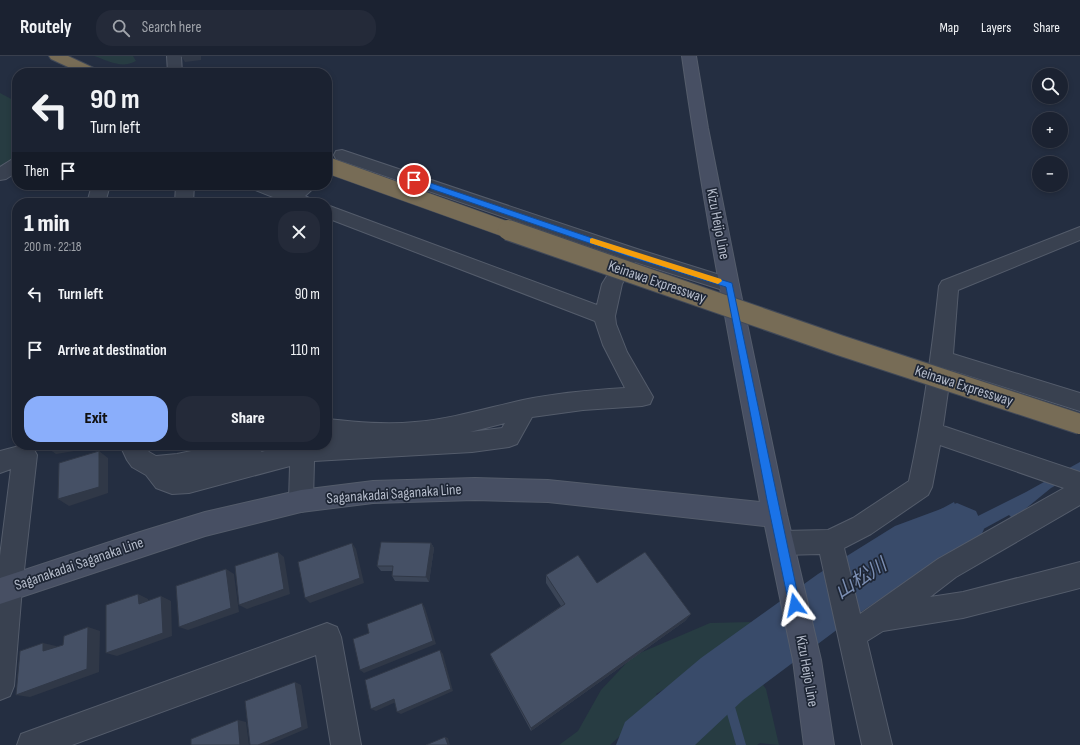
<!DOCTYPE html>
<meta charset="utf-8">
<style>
:root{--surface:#1b2231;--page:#242a39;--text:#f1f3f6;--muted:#a0a4ab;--line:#393f4d;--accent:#8aaefb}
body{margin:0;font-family:"Sofia Sans Condensed","Noto Sans JP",sans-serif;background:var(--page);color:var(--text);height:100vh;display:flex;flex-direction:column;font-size:15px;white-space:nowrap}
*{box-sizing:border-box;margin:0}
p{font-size:13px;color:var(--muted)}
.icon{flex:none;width:22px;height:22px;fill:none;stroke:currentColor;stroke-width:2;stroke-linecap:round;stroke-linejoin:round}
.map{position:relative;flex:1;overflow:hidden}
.panel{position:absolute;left:12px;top:142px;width:320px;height:252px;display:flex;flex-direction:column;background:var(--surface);border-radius:16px;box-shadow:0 2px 6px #0003,0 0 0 1px var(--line)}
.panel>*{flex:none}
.top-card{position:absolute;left:12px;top:12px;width:320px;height:122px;border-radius:16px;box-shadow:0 2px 6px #0003,0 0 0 1px var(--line);background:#1b2231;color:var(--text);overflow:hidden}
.buttons{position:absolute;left:1032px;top:12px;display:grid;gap:8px}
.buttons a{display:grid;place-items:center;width:36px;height:36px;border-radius:50%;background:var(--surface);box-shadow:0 2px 6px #0003,0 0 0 1px var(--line);font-size:20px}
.pin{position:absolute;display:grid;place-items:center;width:34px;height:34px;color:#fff;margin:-17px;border:2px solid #fff;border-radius:50%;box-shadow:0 1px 4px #0007}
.me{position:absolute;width:44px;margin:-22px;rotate:348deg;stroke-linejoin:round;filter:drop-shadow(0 0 3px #0008)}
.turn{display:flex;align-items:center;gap:14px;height:84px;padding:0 12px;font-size:18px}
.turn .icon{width:52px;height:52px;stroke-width:2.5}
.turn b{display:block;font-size:28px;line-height:34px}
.then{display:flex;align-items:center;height:38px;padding:0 12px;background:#0003;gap:8px;font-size:15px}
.round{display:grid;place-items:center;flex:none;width:42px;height:42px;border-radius:16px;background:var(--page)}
.headline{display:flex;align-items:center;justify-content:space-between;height:68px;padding:0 12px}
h1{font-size:24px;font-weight:800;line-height:30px}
.action{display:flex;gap:8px;margin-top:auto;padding:8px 12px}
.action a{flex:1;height:46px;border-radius:16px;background:var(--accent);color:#111;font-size:16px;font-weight:800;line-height:46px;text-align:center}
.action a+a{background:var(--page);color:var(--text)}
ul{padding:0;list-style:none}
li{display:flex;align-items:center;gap:12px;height:56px;padding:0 12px}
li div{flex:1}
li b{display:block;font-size:15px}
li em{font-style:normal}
header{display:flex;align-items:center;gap:24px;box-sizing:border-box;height:56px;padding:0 20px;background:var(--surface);border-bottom:1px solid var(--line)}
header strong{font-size:19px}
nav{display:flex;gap:22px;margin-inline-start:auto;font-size:14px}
.search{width:280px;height:36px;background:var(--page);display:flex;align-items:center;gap:10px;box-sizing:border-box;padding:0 14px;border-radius:16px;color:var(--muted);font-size:15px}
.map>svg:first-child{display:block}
</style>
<header>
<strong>Routely</strong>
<div class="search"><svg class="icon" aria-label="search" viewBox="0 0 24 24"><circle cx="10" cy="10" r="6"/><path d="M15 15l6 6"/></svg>Search here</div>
<nav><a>Map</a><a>Layers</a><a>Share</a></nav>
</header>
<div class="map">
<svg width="1080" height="689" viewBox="0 0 1080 689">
<rect width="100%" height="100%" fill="#242e41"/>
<path fill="#273c42" d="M94 0H133L136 5C122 13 109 5 94 0Z
M0 37 17 46V101L0 111Z
M751 566 753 573 700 616 688 619 656 638 660 644 610 689H559L578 675 601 634 633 600 710 567Z
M756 619 766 633 779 689 760 687 757 689H679L689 680 692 684 717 661 719 654Z"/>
<path fill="#394b6a" d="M1080 406V416L1051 432 1013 463 1009 459 912 512 884 484 954 446 962 464 972 463 1026 436Z"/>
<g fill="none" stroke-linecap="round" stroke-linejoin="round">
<path fill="#394b6a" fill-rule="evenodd" d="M722 618 726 619 727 623 746 689H736L717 623 718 619Z"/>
<path fill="#394b6a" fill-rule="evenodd" d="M957 447 976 455 984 473 976 491 932 508 858 558 743 644 695 689H616L625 666 701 602 818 518 895 470Z"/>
<defs>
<path id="street" d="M167 0H181L182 17H168Z
M342 94 637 193 736 224 739 229 736 234 729 236 635 206 622 228 615 260 616 268 627 296 653 341 650 348 642 350 583 354 532 361 517 388 509 391 472 396 314 405 313 445 310 453 301 456 292 453 289 445 290 410 189 437 172 438 156 432 146 419 132 411 127 404 120 389H144L149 396 156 400 177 398 220 389H265L261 396 289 389H327V384L331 383H327V363C356 366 386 369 415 366 452 363 487 352 523 344 556 337 591 334 625 332L603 289 595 265 327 162V149L597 249 602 228 619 201 336 103 334 99 336 95ZM505 367 502 372 470 376Z
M17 103V116L6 123 0 124V111L11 104Z
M92 129H110L105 147H87Z
M176 129H194L193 147H175Z
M250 129H275L290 135 297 129H317L305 140 311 143 314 147H288L253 133Z
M1080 171V184L958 234 953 298 1080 337V355L951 314 943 370 1080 416V449L956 521 930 541 963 536 1080 506V532L963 562 883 575 867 585 892 689H862L820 498 782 499 773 496 769 487 773 478 782 475 828 474 853 462 909 425C923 360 932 296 939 230L942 225ZM940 389 1064 432 938 503 860 558 844 492 871 478 928 439 932 431Z
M23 389 33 392 37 399 22 532 14 630 10 640 0 644V500L11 413 0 417V395Z
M327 567 337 571 341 581 361 689H331L316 599 72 689H17L21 678 32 674Z"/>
<path id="secondary" d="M682 0H696L708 72 739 229 787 459 821 604 834 689H804L793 604 765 470 548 446 475 444 373 447 301 456 205 480 0 548V522L140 476 205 456 301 434 373 425 475 422 548 424 760 446C732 298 703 149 682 0Z"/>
<path id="highway" d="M49 0H68L98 14 100 17H81L51 3Z"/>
</defs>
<use href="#street" stroke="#545c6b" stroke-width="2"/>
<use href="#secondary" stroke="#545c6b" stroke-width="2"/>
<use href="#highway" stroke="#414958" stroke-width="2"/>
<use href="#street" fill="#394150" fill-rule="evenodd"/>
<use href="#secondary" fill="#474f63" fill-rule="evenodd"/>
<use href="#highway" fill="#776c56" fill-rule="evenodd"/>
<defs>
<path id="highway-bridge-far1" d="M327 109 511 175"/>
<path id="highway-bridge" d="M508 174 839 289 1080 368"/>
</defs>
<use href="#highway-bridge-far1" stroke="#414958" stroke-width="17" stroke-linecap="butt"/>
<use href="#highway-bridge" stroke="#414958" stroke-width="22" stroke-linecap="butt"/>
<use href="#highway-bridge-far1" stroke="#776c56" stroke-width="16"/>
<use href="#highway-bridge" stroke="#776c56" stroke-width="20"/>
</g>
<path fill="#3b4557" d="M431 487 434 492 429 526 395 525 392 520 393 515H381L377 510Z
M546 519 597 527 691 558 685 565 531 675 492 603 490 598 561 550 546 527Z"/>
<path fill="#303847" d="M181 0H201V4L185 6Z
M58 389H98V391L56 398 46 391Z
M99 395 108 402V437L69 450 58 443Z
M352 487 356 493 364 527 310 547 305 542Z
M431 487 434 492 429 526 426 521Z
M278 496 284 501 290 538 247 553 239 549Z
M226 513 234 518 239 556 188 574 179 571Z
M138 538 148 543 149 553 139 548Z
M161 540 171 545 172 580 117 600 106 597Z
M422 547 425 552 436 588 364 617 360 614Z
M691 558 685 565 531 675V672Z
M88 571 100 575 99 616 30 641 16 639Z
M43 587 56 590V599L43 595Z
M440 594 443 598 453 635 401 658 397 656Z
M295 626 301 629 308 672 268 689H258Z
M394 643 398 645 376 655 371 653Z
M238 664 246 666 249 689H240Z
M445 681 448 682 450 689H448Z"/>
<path fill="#455065" stroke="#303847" d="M46 389H58L46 391Z
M99 395V431L58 443 59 407Z
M381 486 431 487 426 521 392 520 393 510H377Z
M352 487 360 522 305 542 298 506Z
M278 496 284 533 239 549 235 510Z
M645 496 691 558 531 672 490 598 565 548 546 519 578 499 597 527Z
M226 513 231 552 179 571 176 530Z
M138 538 139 548 161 540 163 577 106 597V549Z
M422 547 433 585 360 614 353 583 369 577 367 568Z
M88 571 87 613 16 639 20 595 43 587V595L63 589 64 580Z
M440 594 451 633 397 656 394 643 371 653 365 624Z
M295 626 302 671 258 689H250L245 645Z
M238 664 240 689H191V683Z
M445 681 448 689H426Z"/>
<path fill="#1a73e8" stroke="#114b97" d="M411 122H416L633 196 732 227 800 549 799 553 795 554 791 553 789 549 767 444 726 231 627 200 411 126Z"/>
<path fill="#f59e0b" d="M592 182 721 223 722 225 718 228 590 187V183Z"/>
<g text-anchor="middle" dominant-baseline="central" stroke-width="3.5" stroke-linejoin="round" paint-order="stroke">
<g font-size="15" fill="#b5bccb" stroke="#1e2635">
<text transform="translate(718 168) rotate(79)">Kizu Heijo Line</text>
<text transform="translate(657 226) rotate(19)">Keinawa Expressway</text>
<text transform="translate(964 330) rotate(18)">Keinawa Expressway</text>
<text transform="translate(394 438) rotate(-4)">Saganakadai Saganaka Line</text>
<text transform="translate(79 508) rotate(-19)">Saganakadai Saganaka Line</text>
<text transform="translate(807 615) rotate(80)">Kizu Heijo Line</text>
</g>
<g font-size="19" font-style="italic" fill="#7c8fb3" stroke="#1e2635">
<text transform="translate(861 523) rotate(-33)">山松川</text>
</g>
</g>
</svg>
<div class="buttons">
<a><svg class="icon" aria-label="search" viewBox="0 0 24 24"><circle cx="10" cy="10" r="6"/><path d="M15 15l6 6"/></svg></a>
<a>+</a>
<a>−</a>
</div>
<div class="pin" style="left:414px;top:124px;background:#d93025"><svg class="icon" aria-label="arrive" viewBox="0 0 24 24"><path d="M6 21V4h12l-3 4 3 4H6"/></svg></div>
<svg class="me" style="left:795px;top:549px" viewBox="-20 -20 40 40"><path d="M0-17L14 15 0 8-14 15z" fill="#1a73e8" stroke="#fff" stroke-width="4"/></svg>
<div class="top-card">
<div class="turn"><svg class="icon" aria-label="left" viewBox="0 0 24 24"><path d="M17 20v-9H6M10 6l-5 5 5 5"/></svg><div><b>90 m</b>Turn left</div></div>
<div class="then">Then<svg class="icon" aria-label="arrive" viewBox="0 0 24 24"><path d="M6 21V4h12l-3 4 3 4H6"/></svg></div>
</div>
<section class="panel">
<div class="headline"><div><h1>1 min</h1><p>200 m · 22:18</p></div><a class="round"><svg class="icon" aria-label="close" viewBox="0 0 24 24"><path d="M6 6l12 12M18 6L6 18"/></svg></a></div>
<ul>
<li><svg class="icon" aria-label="left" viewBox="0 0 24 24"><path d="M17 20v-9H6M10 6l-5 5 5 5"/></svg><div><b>Turn left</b></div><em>90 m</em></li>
<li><svg class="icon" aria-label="arrive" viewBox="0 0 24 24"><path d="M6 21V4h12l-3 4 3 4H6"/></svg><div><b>Arrive at destination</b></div><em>110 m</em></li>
</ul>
<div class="action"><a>Exit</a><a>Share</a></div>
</section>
</div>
